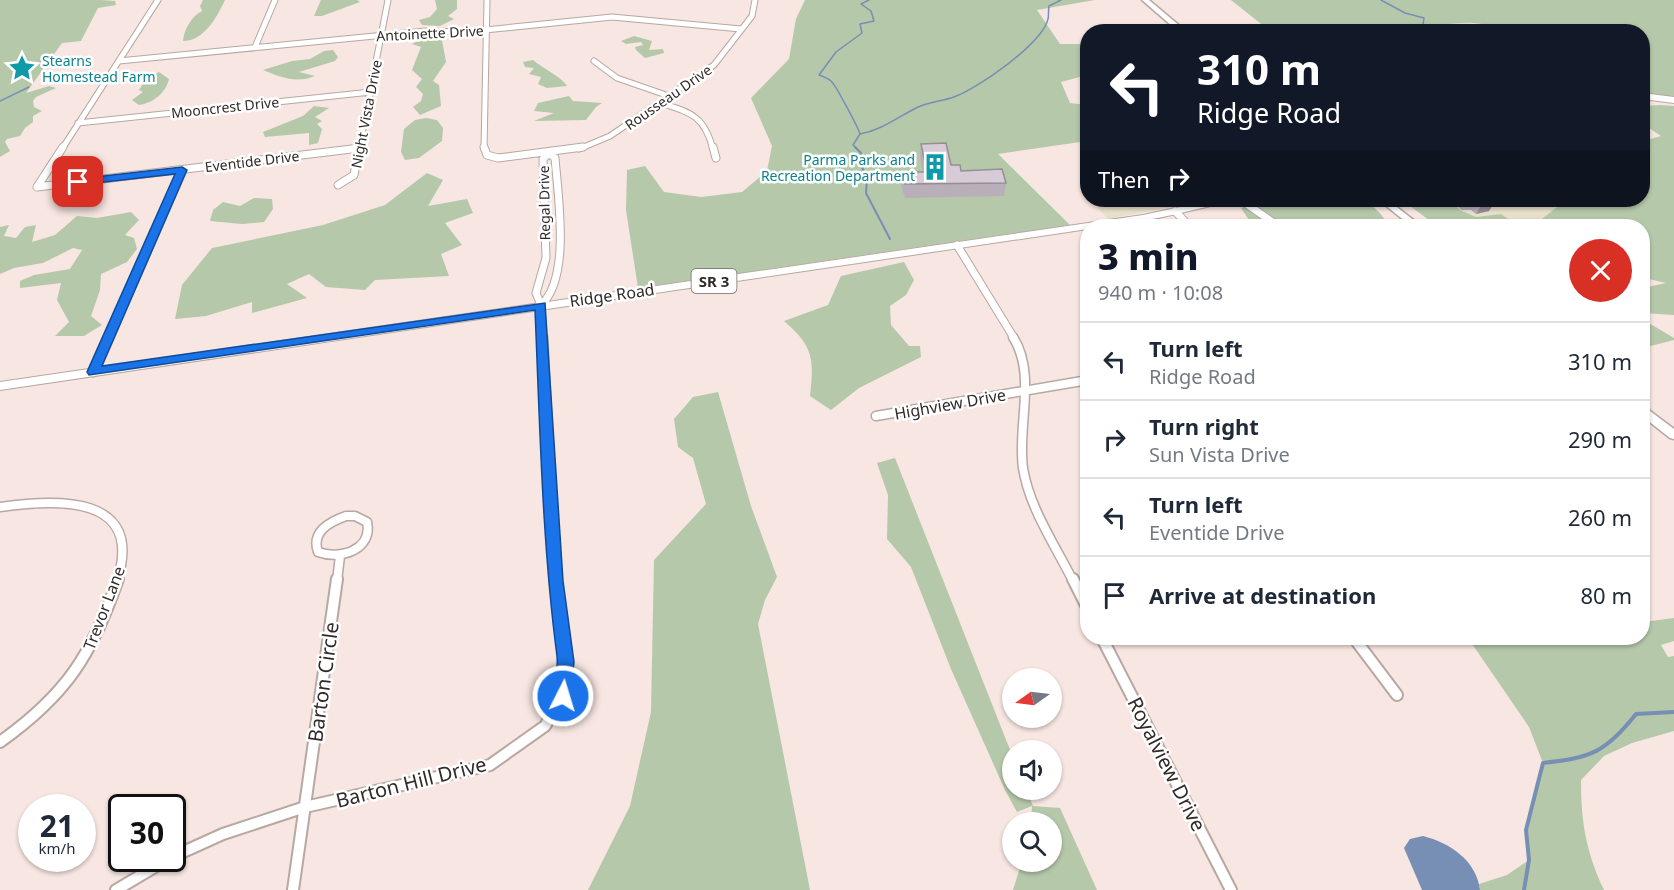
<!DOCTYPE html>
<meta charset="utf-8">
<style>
:root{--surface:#fff;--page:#f6f6f7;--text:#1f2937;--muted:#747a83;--line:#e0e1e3;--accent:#111827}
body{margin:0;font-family:"Noto Sans",sans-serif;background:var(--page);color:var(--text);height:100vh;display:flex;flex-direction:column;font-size:22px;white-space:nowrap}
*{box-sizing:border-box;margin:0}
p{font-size:20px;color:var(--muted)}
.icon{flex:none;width:33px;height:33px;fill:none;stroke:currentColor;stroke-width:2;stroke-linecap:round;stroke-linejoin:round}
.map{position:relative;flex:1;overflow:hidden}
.drawer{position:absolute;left:1080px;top:219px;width:570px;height:426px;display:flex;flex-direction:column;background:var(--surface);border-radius:24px;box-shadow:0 2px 4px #0004}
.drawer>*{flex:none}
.top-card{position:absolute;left:1080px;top:24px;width:570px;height:183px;border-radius:24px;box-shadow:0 2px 4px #0004;background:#111827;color:#fff;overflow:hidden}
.needle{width:39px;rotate:256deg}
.controls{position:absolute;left:1002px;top:668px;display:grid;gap:12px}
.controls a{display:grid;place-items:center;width:60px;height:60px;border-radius:50%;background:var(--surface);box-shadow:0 2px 4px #0004;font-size:30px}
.speed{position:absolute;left:18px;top:794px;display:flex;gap:12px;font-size:30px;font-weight:700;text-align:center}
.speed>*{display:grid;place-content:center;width:78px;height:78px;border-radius:50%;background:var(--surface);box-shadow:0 2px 4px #0004;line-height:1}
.speed small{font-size:15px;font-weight:400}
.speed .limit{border:3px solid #111;border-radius:9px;background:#fff;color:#111}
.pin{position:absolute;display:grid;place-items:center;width:51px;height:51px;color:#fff;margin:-26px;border-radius:12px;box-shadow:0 3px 9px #0006}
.me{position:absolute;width:66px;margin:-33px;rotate:5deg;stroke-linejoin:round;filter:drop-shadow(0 0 4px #0008)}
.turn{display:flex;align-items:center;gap:21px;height:126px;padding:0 18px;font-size:27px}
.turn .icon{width:78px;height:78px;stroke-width:2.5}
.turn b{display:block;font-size:42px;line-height:51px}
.then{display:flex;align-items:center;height:57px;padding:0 18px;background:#0003;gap:12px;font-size:22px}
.round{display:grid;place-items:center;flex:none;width:63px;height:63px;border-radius:32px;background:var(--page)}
.summary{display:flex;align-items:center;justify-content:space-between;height:102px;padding:0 18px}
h1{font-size:36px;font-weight:800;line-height:45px;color:var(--accent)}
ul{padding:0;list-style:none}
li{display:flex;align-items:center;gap:18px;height:78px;padding:0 18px;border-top:2px solid var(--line)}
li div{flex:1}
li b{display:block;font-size:22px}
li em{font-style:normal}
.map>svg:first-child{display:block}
</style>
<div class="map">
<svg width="1674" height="890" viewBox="0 0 1674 890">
<rect width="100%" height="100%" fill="#f7e6e1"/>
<path fill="#e8e0ca" d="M1453 21 1495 27 1505 31 1427 32V29Z
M1091 200H1207L1108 219Z
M1442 200H1566L1538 222 1523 226H1480Z"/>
<path fill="#b6c8aa" d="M0 0H101L115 1 116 5 98 8 81 41 62 43 26 93 49 86 56 88 36 97 33 101 34 107 42 111 33 116V122L25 128 20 136 7 139 5 142 10 151 0 157Z
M203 0H225C217 17 204 41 183 41 184 29 192 16 202 11L200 6Z
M321 0H357L360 2 322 16H314Z
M435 0H457V9L448 16 454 19 440 26 422 25 419 20 430 17 437 9Z
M805 0H1095L1037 10 1060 44H1087V75L1061 82 1070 103 1087 105V141L998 154 1070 225 638 288 626 210 627 170 645 166 664 192 701 197 742 192 767 171 772 146 751 98 789 59 796 19Z
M1231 0H1674V98L1643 95 1642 32 1505 31C1480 20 1453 21 1427 29V31H1270Z
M433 33 445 35 442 40 446 62 433 81 439 85 441 106 420 115 413 107 421 101 423 94 416 87 422 79 412 70 421 47 412 44Z
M634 36 652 41 649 50 663 49 664 53 645 58 636 50 635 47 643 45 641 42 626 44 621 41Z
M333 50 338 57 335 61 299 72 315 76C297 84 280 77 263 70L292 61 310 59 324 51Z
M533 60C542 68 562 77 567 86L547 88 538 84 541 77 529 74 534 68 525 67 523 62Z
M159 72 169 79C166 93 153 103 139 105L132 100 143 92 139 90 146 79Z
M569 96 573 101 602 103 596 107 586 120 534 121 554 113 534 111 538 103Z
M1660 105 1674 106V315L1643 313V288L1666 283 1649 279 1643 274 1642 226H1523L1538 222 1566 200H1642L1643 141 1661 136 1643 124V106Z
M314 106 329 108 315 117 322 121 317 124 322 129 318 143 309 145V133L265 137 263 132 303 116Z
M426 118 437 120 443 128 442 141 419 158 405 160 401 152 404 129 415 120Z
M427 173 443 180 428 206 467 199 473 213 445 223 462 245 441 254 449 276 375 280 365 290 326 287 309 274 287 284 307 298 252 313V302L206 316 175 319 182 285 212 248 323 225 385 205Z
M254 198 272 199 273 209 264 222 242 224 210 221 213 210 223 202 240 206Z
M1271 200H1363C1373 206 1385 215 1387 226H1253L1241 208Z
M1402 200H1447L1462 211 1476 217 1501 214 1518 226H1437Z
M131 212 139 220 125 235 134 238 137 249 127 262 101 274 100 290 91 316 102 325 84 336H55L69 322 57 300 61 283 20 288V281L34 275 70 269 82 250 73 248 43 263 14 268 0 274V227L9 225 4 236 16 238 25 227 36 225 32 242 55 235 77 216 97 218Z
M904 262 914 280 906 295 890 306 891 325 909 346H920L921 357 859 388 831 410 810 396C814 359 814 347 784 321L828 305 841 276Z
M1642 319 1674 338V340L1643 348Z
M718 392 751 506 777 577 765 600 758 624 810 890H588L630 806 651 712 654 560 706 504 693 458 678 447 674 419 693 397Z
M895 458 1012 755V789H1026L1033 806 1060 808 1097 890H1013L1022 861H1052V822H1031L1032 806 1017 812 1005 790 951 669 911 567 887 539 888 495 877 463Z
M1674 618V641L1661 645 1668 657 1674 656V731L1632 743 1604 756 1581 780C1581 822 1586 852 1604 890H1480L1479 884 1507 875 1529 860 1526 830 1543 763 1529 727 1468 638H1642L1643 622Z"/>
<path fill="#778fb5" d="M1423 836C1450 843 1476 860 1480 890H1422L1404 848 1410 839Z"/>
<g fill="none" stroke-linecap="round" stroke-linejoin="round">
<path stroke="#778fb5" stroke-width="1.5" d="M1381 0 1405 13 1424 18 1422 32
M0 101 29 87
M860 134C882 130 898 117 918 107 930 102 942 101 954 97 977 89 1042 44 1048 19 1049 16 1048 11 1049 6L1061 0
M857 149 853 145 860 134C859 129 836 86 832 82 829 78 824 77 819 75L836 52 862 33 860 24 874 21 871 11 861 4 869 0"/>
<path stroke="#778fb5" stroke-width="2" d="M855 147 861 153 860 163 867 178 866 193 890 239"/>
<path stroke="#778fb5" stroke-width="4" d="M1524 890 1529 860 1526 830 1543 763C1591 758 1606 752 1636 714L1674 712"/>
<defs>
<path id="minor-far3" d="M255 47 275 0
M119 61 426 31 465 32 612 17 741 29
M594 61 617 78 669 96
M661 103C692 113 704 116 713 149
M78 123 371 92
M62 149 158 0
M353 149 360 148
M359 149 388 0
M484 149 487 0
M579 149 610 136 714 65 752 16 755 0"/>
<path id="minor-far2" d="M484 147 487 155 498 158 583 147
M713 147 716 158
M338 185 354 175 359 147
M37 187 360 148
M37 187 63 147
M1241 200 1278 226
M1175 211 1189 226
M957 245 1014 338
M541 305C571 278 558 196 555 158L549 153
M108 338 182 170
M543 338 541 305 536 293 546 258 543 159 549 153"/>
<path id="minor-far1" d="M543 337 555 581
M1013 337C1037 375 1017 425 1023 468 1029 507 1055 545 1073 581
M93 372 109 337
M876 416 1088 380
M0 507C57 499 145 494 117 581
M346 516H355L367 522C373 550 340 560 318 552 311 532 329 522 346 516Z
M337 581 340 556"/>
<path id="minor" d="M1073 579 1088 609
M1102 638 1231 890
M1354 638 1397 695
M0 742C66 695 92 655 118 579
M172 857 223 834 305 807 490 765 545 726 563 696 566 662 555 579
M116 890 170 858
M293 890 337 579"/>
<path id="secondary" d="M1142 0H1149L1187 32H1179Z
M1379 200H1388L1421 226H1411Z
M1642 405 1674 429V439L1670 438 1642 416Z"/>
<path id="primary" d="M1642 93 1674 97V103L1642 99Z
M1213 200H1229L1224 203C1179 213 1134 226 1088 226V229L0 390V382L1143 215Z"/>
</defs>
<use href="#minor-far3" stroke="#b7a8a2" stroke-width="7"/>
<use href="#minor-far2" stroke="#b7a8a2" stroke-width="9"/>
<use href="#minor-far1" stroke="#b7a8a2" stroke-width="11"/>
<use href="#minor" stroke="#b7a8a2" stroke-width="14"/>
<use href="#secondary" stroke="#b7a8a2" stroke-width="3"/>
<use href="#primary" stroke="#b7a8a2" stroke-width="2"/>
<use href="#minor-far3" stroke="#fff" stroke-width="5"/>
<use href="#minor-far2" stroke="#fff" stroke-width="7"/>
<use href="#minor-far1" stroke="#fff" stroke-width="8"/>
<use href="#minor" stroke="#fff" stroke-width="10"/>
<use href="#secondary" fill="#fff" fill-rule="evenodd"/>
<use href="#primary" fill="#fff" fill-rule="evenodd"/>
</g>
<path fill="#b8afb9" d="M921 144 951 165 961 171 1006 183 1004 196 905 198 901 185 902 172H923L920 157Z
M1450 200H1493L1495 201 1489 211 1476 214 1471 210H1462Z"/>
<path fill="#968e96" d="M1495 201 1489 211 1476 214 1482 204Z"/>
<path fill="#d6cbd7" stroke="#968e96" stroke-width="1.5" d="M946 143 951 165H960L961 171 1002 169 1006 183 905 184 902 172H927L921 144Z
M1467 200H1493L1495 201 1482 204 1477 200Z"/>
<path fill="#1a73e8" stroke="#114b97" stroke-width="1.5" d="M182 167 187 170 102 366 545 303 563 581 574 662 569 701 563 704 557 701C551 688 559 671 557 656 542 542 540 426 535 310L89 375 87 372 175 174 78 185 73 182 78 179Z"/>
<defs>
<symbol id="sight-bare" viewBox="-9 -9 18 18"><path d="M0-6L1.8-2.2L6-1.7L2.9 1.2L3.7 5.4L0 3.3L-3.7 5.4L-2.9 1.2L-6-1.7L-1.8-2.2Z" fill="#0f9aa8" stroke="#fff" stroke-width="2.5" paint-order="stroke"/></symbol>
<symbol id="building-bare" viewBox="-9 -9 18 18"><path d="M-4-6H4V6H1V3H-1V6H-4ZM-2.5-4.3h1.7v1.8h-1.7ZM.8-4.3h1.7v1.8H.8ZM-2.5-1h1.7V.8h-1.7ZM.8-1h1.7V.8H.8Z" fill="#0f9aa8" stroke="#fff" stroke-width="2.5" paint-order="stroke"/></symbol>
</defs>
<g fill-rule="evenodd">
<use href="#sight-bare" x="3" y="49" width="38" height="38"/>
<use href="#building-bare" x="916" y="148" width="38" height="38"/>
</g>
<g text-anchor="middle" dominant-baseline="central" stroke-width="5" stroke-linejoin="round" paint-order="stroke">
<g font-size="14" fill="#302a28" stroke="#fff">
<text transform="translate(430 33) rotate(-3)">Antoinette Drive</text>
<text transform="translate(668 97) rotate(-35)">Rousseau Drive</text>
<text transform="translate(225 107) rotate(-6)">Mooncrest Drive</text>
<text transform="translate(366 114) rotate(-79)">Night Vista Drive</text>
<text transform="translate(252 161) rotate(-7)">Eventide Drive</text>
<text transform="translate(544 203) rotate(-91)">Regal Drive</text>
</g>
<g font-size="14" fill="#0d838f" stroke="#fff" text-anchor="start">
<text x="42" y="60">Stearns<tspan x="42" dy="16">Homestead Farm</tspan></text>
<text x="915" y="159" text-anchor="end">Parma Parks and<tspan x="915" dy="16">Recreation Department</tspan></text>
</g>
<rect fill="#fff" stroke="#6e6a68" stroke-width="1.5" x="691.5" y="269" width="45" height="24" rx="4.5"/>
<g font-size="15" font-weight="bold" fill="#302a28">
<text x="714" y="281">SR 3</text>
</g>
<g font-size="16" fill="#302a28" stroke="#fff">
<text transform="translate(612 295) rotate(-8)">Ridge Road</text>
<text transform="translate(950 404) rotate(-10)">Highview Drive</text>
<text transform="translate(104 608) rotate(-69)">Trevor Lane</text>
</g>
<g font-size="20" fill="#302a28" stroke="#fff">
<text transform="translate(323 682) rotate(-82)">Barton Circle</text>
<text transform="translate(1167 764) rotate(63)">Royalview Drive</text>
<text transform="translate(411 782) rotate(-14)">Barton Hill Drive</text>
</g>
</g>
</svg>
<div class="controls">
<a><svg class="needle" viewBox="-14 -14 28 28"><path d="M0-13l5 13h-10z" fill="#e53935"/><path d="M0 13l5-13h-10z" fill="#747a83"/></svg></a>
<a><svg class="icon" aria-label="sound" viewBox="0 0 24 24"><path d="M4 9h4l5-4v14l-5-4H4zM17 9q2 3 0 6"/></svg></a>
<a><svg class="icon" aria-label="search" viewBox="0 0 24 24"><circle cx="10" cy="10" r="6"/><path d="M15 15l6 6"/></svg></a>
</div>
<div class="speed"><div>21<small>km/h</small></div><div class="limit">30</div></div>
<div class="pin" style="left:78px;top:182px;background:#d93025"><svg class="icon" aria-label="arrive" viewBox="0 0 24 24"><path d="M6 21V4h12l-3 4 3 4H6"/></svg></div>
<svg class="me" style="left:563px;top:696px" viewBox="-20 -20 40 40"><circle r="17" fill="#1a73e8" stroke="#fff" stroke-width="3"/><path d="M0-11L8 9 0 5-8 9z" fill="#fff"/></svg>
<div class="top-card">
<div class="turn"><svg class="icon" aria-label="left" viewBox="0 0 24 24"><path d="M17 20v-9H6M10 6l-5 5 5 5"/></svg><div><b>310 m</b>Ridge Road</div></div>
<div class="then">Then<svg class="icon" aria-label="right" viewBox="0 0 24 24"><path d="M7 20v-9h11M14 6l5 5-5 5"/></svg></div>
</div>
<section class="drawer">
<div class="summary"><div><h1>3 min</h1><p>940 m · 10:08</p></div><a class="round" style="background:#d93025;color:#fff"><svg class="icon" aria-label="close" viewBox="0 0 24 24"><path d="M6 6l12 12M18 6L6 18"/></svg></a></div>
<ul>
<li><svg class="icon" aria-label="left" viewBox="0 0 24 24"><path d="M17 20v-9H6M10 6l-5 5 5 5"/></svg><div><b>Turn left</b><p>Ridge Road</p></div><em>310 m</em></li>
<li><svg class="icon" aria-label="right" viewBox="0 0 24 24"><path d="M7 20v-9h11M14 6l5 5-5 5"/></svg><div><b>Turn right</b><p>Sun Vista Drive</p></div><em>290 m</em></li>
<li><svg class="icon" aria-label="left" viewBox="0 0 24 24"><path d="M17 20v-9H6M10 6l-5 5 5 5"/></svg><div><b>Turn left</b><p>Eventide Drive</p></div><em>260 m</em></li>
<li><svg class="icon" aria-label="arrive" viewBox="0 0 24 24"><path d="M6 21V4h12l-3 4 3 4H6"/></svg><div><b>Arrive at destination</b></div><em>80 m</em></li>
</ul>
</section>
</div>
